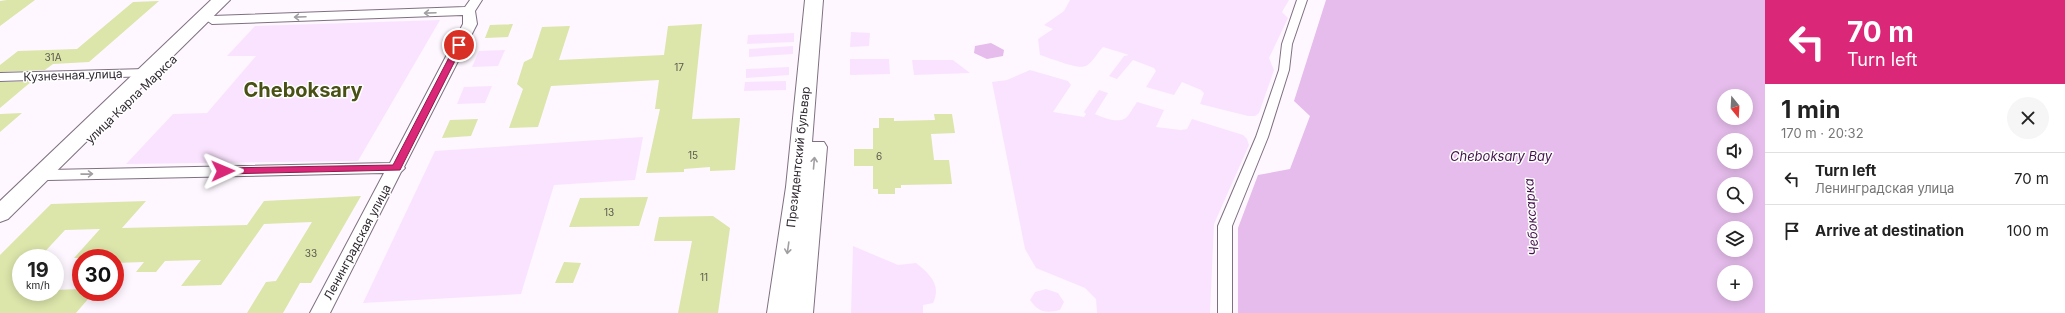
<!DOCTYPE html>
<meta charset="utf-8">
<style>
:root{--surface:#fff;--page:#f6f6f6;--text:#222;--muted:#767676;--line:#e0e0e0}
body{margin:0;font-family:Inter,sans-serif;background:var(--page);color:var(--text);height:100vh;display:flex;flex-direction:column;font-size:15px;white-space:nowrap}
*{box-sizing:border-box;margin:0}
p{font-size:13px;color:var(--muted)}
.icon{flex:none;width:22px;height:22px;fill:none;stroke:currentColor;stroke-width:2;stroke-linecap:round;stroke-linejoin:round}
.map{position:relative;flex:1;overflow:hidden}
.side{display:flex;flex-direction:column;background:var(--surface);width:300px}
.side>*{flex:none}
.guide{background:#db2777;color:#fff;overflow:hidden}
.needle{width:26px;rotate:162deg}
.buttons{position:absolute;left:1717px;top:89px;display:grid;gap:8px}
.buttons a{display:grid;place-items:center;width:36px;height:36px;border-radius:50%;background:var(--surface);box-shadow:0 2px 10px #0003;font-size:20px}
.speed{position:absolute;left:12px;top:249px;display:flex;gap:8px;font-size:20px;font-weight:700;text-align:center}
.speed>*{display:grid;place-content:center;width:52px;height:52px;border-radius:50%;background:var(--surface);box-shadow:0 2px 10px #0003;line-height:1}
.speed small{font-size:10px;font-weight:400}
.speed .limit{border:6px solid #d22;background:#fff;color:#111}
.pin{position:absolute;display:grid;place-items:center;width:34px;height:34px;color:#fff;margin:-17px;border:2px solid #fff;border-radius:50%;box-shadow:0 1px 4px #0007}
.me{position:absolute;width:44px;margin:-22px;rotate:89deg;stroke-linejoin:round;filter:drop-shadow(0 0 3px #0008)}
.turn{display:flex;align-items:center;gap:14px;height:84px;padding:0 16px;font-size:18px}
.turn .icon{width:52px;height:52px;stroke-width:2.5}
.turn b{display:block;font-size:28px;line-height:34px}
.round{display:grid;place-items:center;flex:none;width:42px;height:42px;border-radius:21px;background:var(--page)}
.headline{display:flex;align-items:center;justify-content:space-between;height:68px;padding:0 16px}
h1{font-size:24px;font-weight:700;line-height:30px}
ul{padding:0;list-style:none}
li{display:flex;align-items:center;gap:12px;height:52px;padding:0 16px;border-top:1px solid var(--line)}
li div{flex:1}
li b{display:block;font-size:15px}
li em{font-style:normal}
main{display:flex;flex:1;min-height:0}
.map>svg:first-child{display:block}
</style>
<main>
<div class="map">
<svg width="1765" height="313" viewBox="0 0 1765 313">
<rect width="100%" height="100%" fill="#fef7ff"/>
<path fill="#fae3fe" d="M1070 0H1289L1282 12 1288 18 1269 58 1274 70 1259 113 1255 116H1248L1200 104 1204 93 1201 90 1182 82 1174 95 1146 87 1156 71 1154 68 1133 60 1117 79 1109 76 1124 56 1129 55 1103 47C1098 52 1093 62 1086 66 1078 70 1050 58 1040 55L1038 39 1053 29 1044 25 1064 11Z
M440 20 358 161 126 164 173 114 207 113 256 56H227L255 26Z
M851 32 870 33 869 46 850 47Z
M794 33V42L747 44 748 35Z
M793 46V54L749 57V49Z
M505 50 498 66 472 67 479 51Z
M850 59H889L890 74 850 75Z
M912 60H953L970 73 914 75Z
M789 67V75L746 78V69Z
M1030 70 1068 81 1071 85 1053 112 1084 117 1086 114 1084 112 1099 90 1108 93 1095 114C1102 117 1118 124 1126 118 1130 114 1134 106 1137 102L1164 110 1156 127 1181 130 1187 129 1192 119 1243 135 1247 139 1249 145 1214 224 1210 313H1097L1096 299 1085 288 1036 268 1025 249 992 82 1007 80Z
M786 81V90L744 91 745 82Z
M492 86 485 103 457 104 464 87Z
M643 137 635 180 554 185 521 294 363 303 435 151Z
M853 246 898 265 916 263C929 273 942 285 933 303L923 305V313H851Z
M1046 289 1058 293 1064 302 1060 310C1045 313 1039 313 1030 300L1035 292Z"/>
<path fill="#e5bceb" fill-rule="evenodd" d="M1326 0H1765V313H1238V228L1258 175 1290 169 1310 116 1294 101ZM1724 96H1746V118H1724ZM1724 140H1746V162H1724ZM1724 184H1746V206H1724ZM1724 228H1746V250H1724ZM1724 272H1746V294H1724Z
M991 43 1004 50 1003 56 987 59 974 53 975 46Z"/>
<path fill="#dce5aa" d="M7 0H35L0 26V1Z
M159 1 89 62 53 64 45 70 0 72V65L18 51 77 49 133 2Z
M513 24 508 37 485 38 490 25Z
M702 24 692 119 740 118 735 170 710 171V167L684 169V172L646 173 660 109H655L659 80 551 86 538 127 509 128 523 89 517 84 524 62 532 58 542 27 570 26 559 60 664 55 668 26Z
M32 81 0 108V82Z
M22 113 0 132V114Z
M934 114H952L955 133 931 134 934 160H949L952 184 901 185V188H895V194H878V189H873V166H854V149H873V128H879V118H894V121L935 120Z
M478 119 471 136 442 138 450 120Z
M361 196 311 283H300L283 313H247L266 282 276 281 312 222 264 224 221 285 181 286 201 260 165 261 156 272H136L144 262 115 263V258H74L100 229 65 230 39 258H21V292H55V290L81 289V292H94L76 313H0V255L51 204 146 201 122 228 247 225 264 201Z
M648 197 639 226 569 227 580 198Z
M713 216 730 228 718 313H678L692 241H654L659 217Z
M564 262 581 263 573 283H555Z"/>
<g fill="none" stroke-linecap="round" stroke-linejoin="round">
<defs>
<path id="pedestrian" d="M1297 0H1307L1292 44 1289 70 1268 137 1232 226V313H1218V226L1256 137 1279 70 1282 44Z"/>
<path id="minor" d="M470 0H482L475 11 477 24 404 167 405 168 401 172 330 313H310L384 173 48 180 42 179 40 175 42 171 48 170 390 163 463 24V15L212 24 206 20 212 16 465 7Z
M145 69 150 70 152 73 150 76 0 81V73Z"/>
<path id="secondary" d="M805 0H823L812 142H824L827 147 813 313H767L786 187Z"/>
<path id="primary" d="M211 0H230L8 219 0 222V201Z"/>
</defs>
<use href="#pedestrian" stroke="#7f7081" stroke-width="2"/>
<use href="#minor" stroke="#7f7081" stroke-width="2"/>
<use href="#secondary" stroke="#7f7081" stroke-width="2"/>
<use href="#primary" stroke="#7f7081" stroke-width="2"/>
<use href="#pedestrian" fill="#fff" fill-rule="evenodd"/>
<use href="#minor" fill="#fff" fill-rule="evenodd"/>
<use href="#secondary" fill="#fff" fill-rule="evenodd"/>
<use href="#primary" fill="#fff" fill-rule="evenodd"/>
</g>
<defs><path id="oneway-shaft" d="M-6 0H5M1.5-3L5.5 0L1.5 3" fill="none" stroke-width="1.6" stroke-linecap="round" stroke-linejoin="round"/></defs>
<g stroke="#a29fa2">
<use href="#oneway-shaft" transform="translate(430 13) rotate(178)"/>
<use href="#oneway-shaft" transform="translate(300 17) rotate(178)"/>
<use href="#oneway-shaft" transform="translate(814 163) rotate(-85)"/>
<use href="#oneway-shaft" transform="translate(87 174) rotate(-1)"/>
<use href="#oneway-shaft" transform="translate(788 248) rotate(98)"/>
</g>
<path fill="#db2777" stroke="#8e194d" d="M456 44 463 45 400 170 223 174 218 171 223 168 393 165Z"/>
<g text-anchor="middle" dominant-baseline="central" stroke-width="3" stroke-linejoin="round" paint-order="stroke">
<g font-size="10" fill="#5b584f">
<text x="53" y="57">31А</text>
<text x="679" y="67">17</text>
<text x="693" y="155">15</text>
<text x="879" y="156">6</text>
<text x="609" y="212">13</text>
<text x="311" y="253">33</text>
<text x="704" y="277">11</text>
</g>
<g font-size="12" fill="#302931" stroke="#fff">
<text transform="translate(73 75) rotate(-2)">Кузнечная улица</text>
<text transform="translate(131 99) rotate(-44)">улица Карла Маркса</text>
<text transform="translate(798 157) rotate(-84)">Президентский бульвар</text>
<text transform="translate(357 242) rotate(-62)">Ленинградская улица</text>
</g>
<g font-size="13" font-style="italic" fill="#44134b" stroke="#fff">
<text x="1501" y="156">Cheboksary Bay</text>
<text transform="translate(1531 217) rotate(-94)">Чебоксарка</text>
</g>
<g font-size="20" font-weight="bold" fill="#495015" stroke="#fff">
<text x="303" y="90">Cheboksary</text>
</g>
</g>
</svg>
<div class="buttons">
<a><svg class="needle" viewBox="-14 -14 28 28"><path d="M0-13l5 13h-10z" fill="#e53935"/><path d="M0 13l5-13h-10z" fill="#767676"/></svg></a>
<a><svg class="icon" aria-label="sound" viewBox="0 0 24 24"><path d="M4 9h4l5-4v14l-5-4H4zM17 9q2 3 0 6"/></svg></a>
<a><svg class="icon" aria-label="search" viewBox="0 0 24 24"><circle cx="10" cy="10" r="6"/><path d="M15 15l6 6"/></svg></a>
<a><svg class="icon" aria-label="layers" viewBox="0 0 24 24"><path d="M12 4l9 5-9 5-9-5zM3 14l9 5 9-5"/></svg></a>
<a>+</a>
</div>
<div class="speed"><div>19<small>km/h</small></div><div class="limit">30</div></div>
<div class="pin" style="left:459px;top:45px;background:#d93025"><svg class="icon" aria-label="arrive" viewBox="0 0 24 24"><path d="M6 21V4h12l-3 4 3 4H6"/></svg></div>
<svg class="me" style="left:223px;top:171px" viewBox="-20 -20 40 40"><path d="M0-17L14 15 0 8-14 15z" fill="#db2777" stroke="#fff" stroke-width="4"/></svg>
</div>
<section class="side">
<div class="guide">
<div class="turn"><svg class="icon" aria-label="left" viewBox="0 0 24 24"><path d="M17 20v-9H6M10 6l-5 5 5 5"/></svg><div><b>70 m</b>Turn left</div></div>
</div>
<div class="headline"><div><h1>1 min</h1><p>170 m · 20:32</p></div><a class="round"><svg class="icon" aria-label="close" viewBox="0 0 24 24"><path d="M6 6l12 12M18 6L6 18"/></svg></a></div>
<ul>
<li><svg class="icon" aria-label="left" viewBox="0 0 24 24"><path d="M17 20v-9H6M10 6l-5 5 5 5"/></svg><div><b>Turn left</b><p>Ленинградская улица</p></div><em>70 m</em></li>
<li><svg class="icon" aria-label="arrive" viewBox="0 0 24 24"><path d="M6 21V4h12l-3 4 3 4H6"/></svg><div><b>Arrive at destination</b></div><em>100 m</em></li>
</ul>
</section>
</main>
